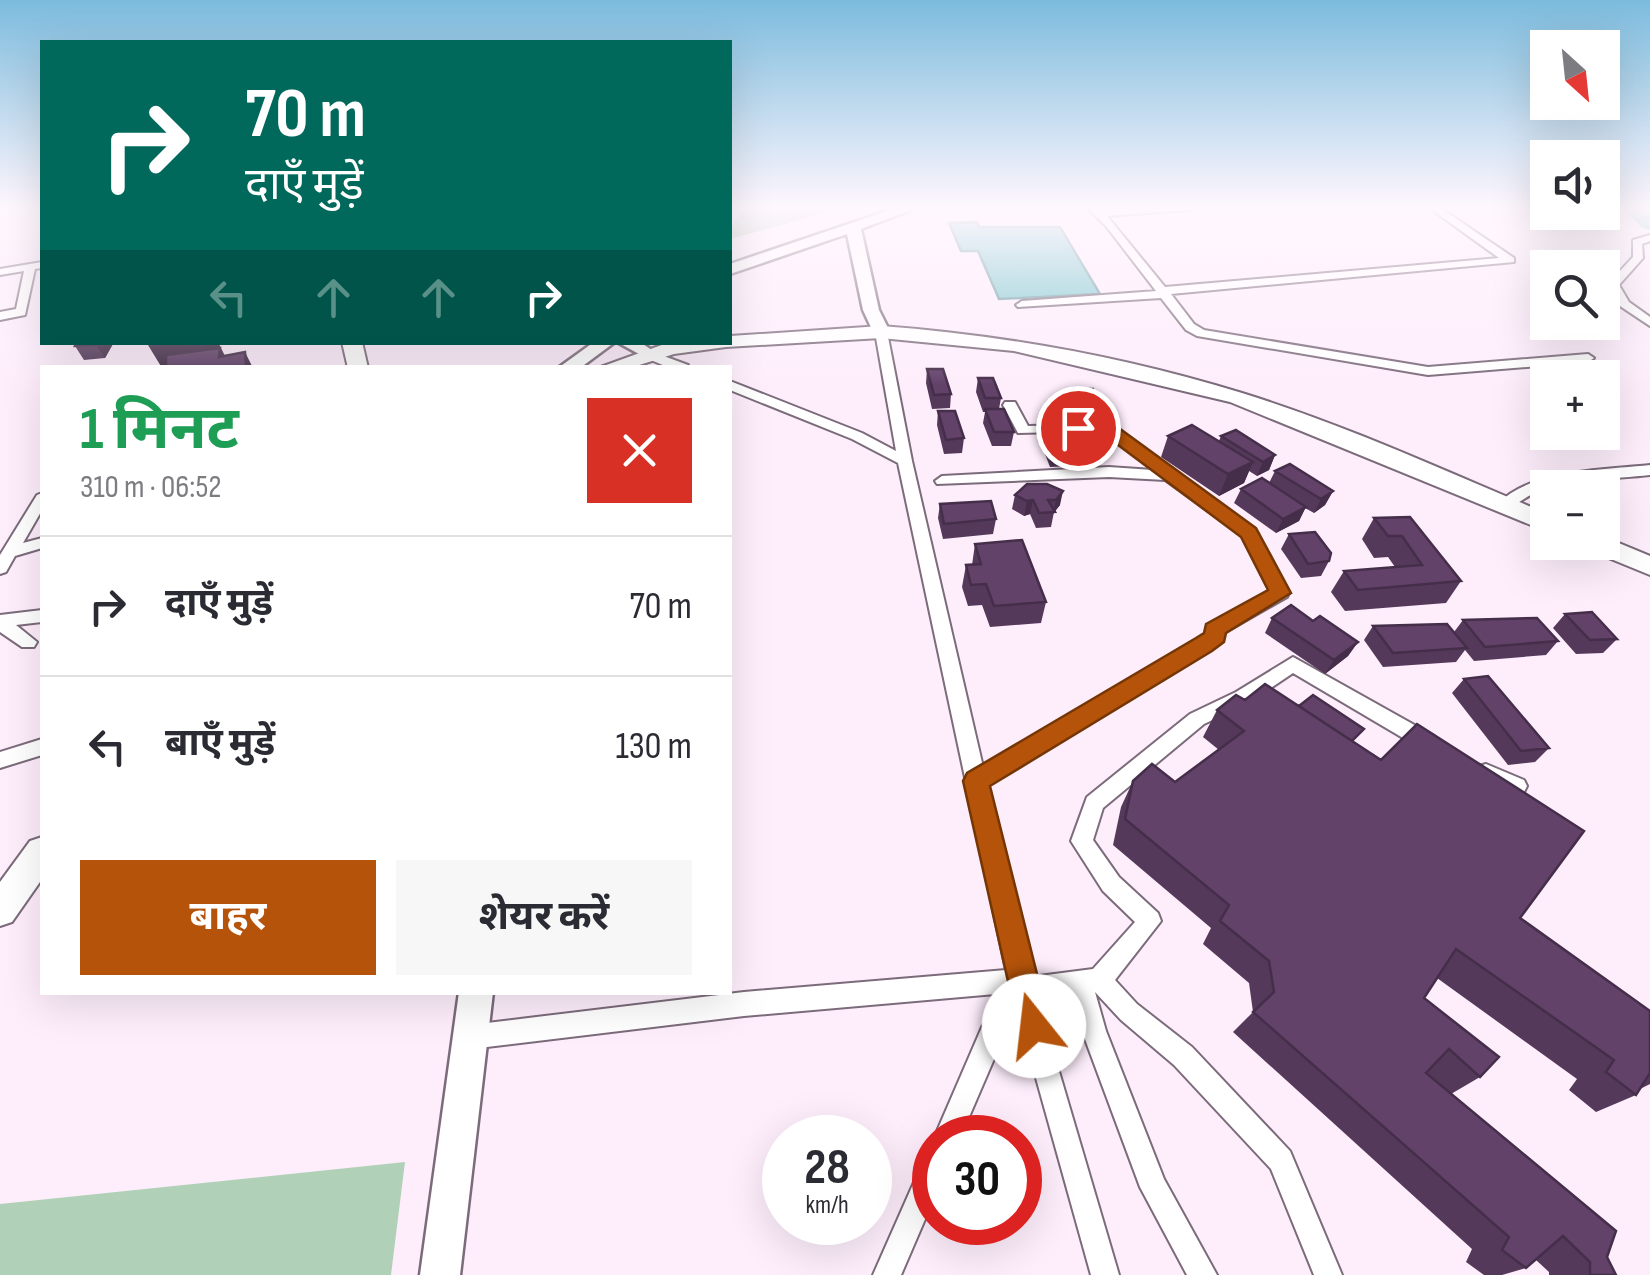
<!DOCTYPE html>
<html lang="hi">
<meta charset="utf-8">
<style>
:root{--surface:#fff;--page:#f7f7f7;--text:#2b2b33;--muted:#7c7c81;--line:#e1e1e2;--accent:#b45309}
body{margin:0;font-family:"Sofia Sans Condensed","Noto Sans Devanagari",sans-serif;background:var(--page);color:var(--text);height:100vh;display:flex;flex-direction:column;font-size:38px;white-space:nowrap}
*{box-sizing:border-box;margin:0}
p{font-size:32px;color:var(--muted)}
.icon{flex:none;width:55px;height:55px;fill:none;stroke:currentColor;stroke-width:2;stroke-linecap:round;stroke-linejoin:round}
.map{position:relative;flex:1;overflow:hidden}
.drawer{position:absolute;left:40px;top:365px;width:692px;height:630px;display:flex;flex-direction:column;background:var(--surface);border-radius:0px;box-shadow:0 10px 40px #0002}
.drawer>*{flex:none}
.hud{position:absolute;left:40px;top:40px;width:692px;height:305px;border-radius:0px;box-shadow:0 10px 40px #0002;background:#00695c;color:#fff;overflow:hidden}
.needle{width:65px;rotate:153deg}
.controls{position:absolute;left:1530px;top:30px;display:grid;gap:20px}
.controls a{display:grid;place-items:center;width:90px;height:90px;border-radius:0px;background:var(--surface);box-shadow:0 10px 40px #0002;font-size:50px}
.speed{position:absolute;left:762px;top:1115px;display:flex;gap:20px;font-size:50px;font-weight:700;text-align:center}
.speed>*{display:grid;place-content:center;width:130px;height:130px;border-radius:50%;background:var(--surface);box-shadow:0 10px 40px #0002;line-height:1}
.speed small{font-size:25px;font-weight:400}
.speed .limit{border:15px solid #d22;background:#fff;color:#111}
.pin{position:absolute;display:grid;place-items:center;width:85px;height:85px;color:#fff;margin:-42px;border:5px solid #fff;border-radius:50%;box-shadow:0 2px 10px #0007}
.me{position:absolute;width:110px;margin:-55px;rotate:344deg;stroke-linejoin:round;filter:drop-shadow(0 0 8px #0008)}
.turn{display:flex;align-items:center;gap:35px;height:210px;padding:0 40px;font-size:45px}
.turn .icon{width:130px;height:130px;stroke-width:2.5}
.turn b{display:block;font-size:70px;line-height:85px}
.lanes{display:flex;align-items:center;height:95px;padding:0 40px;background:#0003;justify-content:center;gap:50px;direction:ltr}
.lanes .off{opacity:.35}
.round{display:grid;place-items:center;flex:none;width:105px;height:105px;border-radius:0px;background:var(--page)}
.headline{display:flex;align-items:center;justify-content:space-between;height:170px;padding:0 40px}
h1{font-size:60px;font-weight:700;line-height:75px;color:#1e9e55}
.primary-button{display:flex;gap:20px;margin-top:auto;padding:20px 40px}
.primary-button a{flex:1;height:115px;border-radius:0px;background:var(--accent);color:#fff;font-size:40px;font-weight:700;line-height:115px;text-align:center}
.primary-button a+a{background:var(--page);color:var(--text)}
ul{padding:0;list-style:none}
li{display:flex;align-items:center;gap:30px;height:140px;padding:0 40px;border-top:2px solid var(--line)}
li div{flex:1}
li b{display:block;font-size:38px}
li em{font-style:normal}
.map>svg:first-child{display:block}
</style>
<div class="map">
<svg width="1650" height="1275" viewBox="0 0 1650 1275">
<rect width="100%" height="100%" fill="#feeefc"/>
<path fill="#b0d1b7" d="M746 207H847L730 239V228Z
M405 1162 391 1275H0V1204Z"/>
<path fill="#7ac6cd" stroke="#66989f" stroke-width="2.5" d="M977 222 979 227H1060L1100 294 999 299 978 251H961L949 223Z"/>
<g fill="none" stroke-linecap="round" stroke-linejoin="round">
<path fill="#7ac6cd" fill-rule="evenodd" d="M1622 207H1645L1650 211V230L1642 228Z"/>
<defs>
<path id="street" d="M1086 207H1096L1100 210 1193 207 1188 210 1107 216 1165 287 1499 258 1428 207H1439L1514 258V262L1171 294 1194 324 1204 330 1428 367 1588 354 1594 358 1588 362 1428 375 1197 336 1186 330 1161 298 1018 307 1016 305 1022 301 1156 291 1106 226Z
M1650 235V241L1642 244 1643 258 1619 285 1629 302 1650 317V326L1620 306 1607 285 1633 257V240Z
M42 262V268L35 269 25 315 0 320V312L16 309 24 271 0 275V269Z
M881 328 887 332 912 461 983 767 1198 640 1207 634 1208 625 1271 591 1243 536 1165 480 1109 477 937 484 935 481 942 476 1109 467 1153 470 1103 431 1018 433 1003 405 1005 402H1015L1028 426 1111 424 1171 472 1255 529 1289 593 1287 597 1224 633 1222 641 1210 650 987 785 1031 977 1093 969 1135 922 1103 891 1071 841 1087 797 1190 714 1236 692 1293 657 1434 736 1437 742 1434 748 1427 750 1420 748 1293 673 1250 702 1204 724 1103 808 1093 840 1119 877 1158 913 1161 921 1115 980 1137 1004 1192 1047 1290 1151 1342 1275H1314L1271 1169 1174 1065 1121 1020 1095 992 1106 1031 1164 1179 1217 1275H1187L1140 1187 1082 1031 1072 995 1038 1000 1119 1275H1091L1019 1017 1000 1045 960 1138H935V1141L934 1138 982 1027 1007 993 744 1016 470 1049 461 1046 458 1037 461 1028 470 1025 744 992 1006 970 898 463 852 439 730 390V381L862 433 896 451 875 332Z
M650 351 688 365 689 368H670L646 358V352Z
M1650 465V475C1614 479 1573 479 1540 491 1527 495 1517 505 1505 510L1497 505C1529 469 1605 470 1650 465Z
M42 493V510L23 543 42 538V548L15 556 6 572 0 574V555L37 495Z
M42 610V622L16 625 37 642 34 647H22L0 632V615Z
M42 739V755L0 768V752Z
M1486 764 1524 780 1527 786 1524 792 1517 795 1479 778 1476 772 1479 766Z
M935 1151V1196L901 1275H873L926 1155Z"/>
<path id="secondary" d="M899 207H919L861 229 879 310 890 332 887 336H875L863 310 847 234 730 274V264Z
M594 342H615L580 368H558Z
M617 342H640L659 355 650 360Z
M459 992H493L460 1275H420Z"/>
<path id="primary" d="M881 326C1003 335 1125 357 1242 393 1346 425 1447 472 1548 514V532L1230 402 1014 351 881 338 726 347 674 354 630 368H598L670 342H730V336Z
M342 342H362L368 368H348Z
M1602 536 1650 556V575L1584 548 1581 542H1602Z
M42 837V879L12 922 0 926V882L30 841Z"/>
</defs>
<use href="#street" stroke="#7c6b7b" stroke-width="4"/>
<use href="#secondary" stroke="#7c6b7b" stroke-width="5"/>
<use href="#primary" stroke="#7c6b7b" stroke-width="4"/>
<use href="#street" fill="#fff" fill-rule="evenodd"/>
<use href="#secondary" fill="#fff" fill-rule="evenodd"/>
<use href="#primary" fill="#fff" fill-rule="evenodd"/>
</g>
<path fill="#55395b" d="M77 342H114L105 358 84 360 75 346Z
M927 369 951 394 950 408 932 409 926 383Z
M978 378 1001 398 999 409 1014 432 1011 446H992L983 423 985 412H983L976 392Z
M1073 389 1102 405 1098 419H1077L1070 403Z
M938 411 964 438 962 453 944 454 937 425Z
M1168 436 1219 441 1221 436 1275 455 1269 470 1257 476 1249 471 1244 483 1219 496 1161 457Z
M1048 440 1093 450 1090 465 1050 467 1045 454Z
M1275 471 1333 491 1325 505 1314 513 1305 508 1299 521 1276 533 1234 503 1241 489 1269 483Z
M1047 484 1060 505 1054 512 1051 527 1036 528 1030 514 1024 516 1012 509 1015 495Z
M940 504 996 519 993 534 943 539 938 518Z
M1410 517 1461 581 1446 603 1345 611 1331 592 1344 571 1395 567 1388 557 1374 558 1362 539 1374 518Z
M1289 534 1329 561 1321 576 1301 578 1281 549Z
M975 544 1046 602 1041 623 990 627 982 605 968 606 962 587 966 565H972Z
M1565 614 1617 639 1603 653 1576 654 1553 628Z
M1272 618 1313 621 1358 642 1348 656 1325 674 1265 633Z
M1463 620 1558 641 1546 655 1474 661 1465 650 1456 662 1383 667 1364 640 1373 626 1454 632Z
M1464 679 1549 748 1535 762 1508 765 1452 693Z
M1245 700 1354 743 1520 918 1650 1011V1084L1640 1089 1636 1095 1596 1112 1569 1090 1577 1079 1437 978 1424 998 1480 1077 1451 1094 1607 1257 1616 1275H1549V1272L1536 1260 1526 1268 1502 1275H1484L1466 1262 1472 1249 1233 1032 1253 1012 1249 983 1203 944 1211 928 1113 845 1121 807 1133 781 1175 782 1219 750 1203 737 1217 710Z"/>
<path fill="#452e4a" d="M97 342H114L105 358 96 345Z
M171 342H218L231 368H162L148 345Z
M245 352 253 368H246Z
M1275 455 1269 470 1257 476 1263 462Z
M1253 462 1244 483 1219 496 1228 474Z
M1063 491 1060 505 1053 514 1056 500Z
M1333 491 1325 505 1314 513 1321 499Z
M1033 500 1030 514 1024 516 1027 501Z
M1306 507 1299 521 1276 533 1283 519Z
M1358 642 1348 656 1325 674 1334 660Z"/>
<path fill="#63426a" stroke="#452e4a" stroke-width="2.5" d="M77 342H97L96 345 75 346Z
M220 348 219 357 245 352 246 368H153L166 365V355Z
M927 369H943L951 394 934 395Z
M978 378H993L1001 398H985Z
M1073 389H1093L1102 405H1080Z
M985 409H1004L1014 432H994Z
M938 411H955L964 438 946 440Z
M1192 425 1253 462 1228 474 1168 436Z
M1236 430 1275 455 1263 462 1221 436Z
M1077 435 1088 439 1093 450 1053 453 1048 440Z
M1290 464 1333 491 1321 499 1275 471Z
M1262 478 1306 507 1283 519 1241 489Z
M1027 484H1047L1063 491 1056 500H1048L1055 512 1039 513 1033 500 1027 501 1015 495Z
M991 501 996 519 944 524 940 504Z
M1410 517 1461 581 1358 590 1344 571 1422 565 1402 536H1388L1374 518Z
M1315 532 1331 553 1329 561 1308 564 1289 534Z
M1022 540 1046 602 994 606 986 584 971 585 966 565 981 564 975 544Z
M1291 605 1313 621 1320 616 1358 642 1334 660 1272 618Z
M1592 612 1617 639 1590 640 1565 614Z
M1537 618 1558 641 1485 647 1463 620Z
M1447 624 1467 648 1393 653 1373 626Z
M1488 676 1549 748 1521 751 1464 679Z
M1265 684 1381 760 1417 724 1584 831 1520 918 1650 1011V1073L1636 1095 1606 1072 1614 1060 1456 949 1424 998 1499 1057 1480 1077 1449 1049 1426 1073 1616 1231 1607 1257 1616 1275H1590V1262L1563 1236 1526 1268 1502 1250 1509 1237 1253 1012 1274 992 1269 961 1220 921 1229 905 1125 819 1133 781 1152 764 1175 782 1244 731 1217 710 1236 695 1245 700Z
M1313 695 1364 729 1352 741 1299 706Z"/>
<linearGradient id="sky" x2="0" y2="1"><stop stop-color="#7cbbdd"/><stop offset="0.54" stop-color="#fff7fe"/><stop offset="1" stop-color="#fff7fe" stop-opacity="0"/></linearGradient>
<rect width="1650" height="385" fill="url(#sky)"/>
<path fill="#b45309" stroke="#753606" stroke-width="2.5" d="M1078 423H1112L1256 528 1291 593 1226 633 1224 642 1212 651 990 786 1050 1026 1045 1037 1034 1042 1023 1037 1018 1026 963 781 967 773 1196 638 1204 633 1206 624 1268 590 1241 537 1102 433 1072 432 1069 428Z"/>
</svg>
<div class="controls">
<a><svg class="needle" viewBox="-14 -14 28 28"><path d="M0-13l5 13h-10z" fill="#e53935"/><path d="M0 13l5-13h-10z" fill="#7c7c81"/></svg></a>
<a><svg class="icon" aria-label="sound" viewBox="0 0 24 24"><path d="M4 9h4l5-4v14l-5-4H4zM17 9q2 3 0 6"/></svg></a>
<a><svg class="icon" aria-label="search" viewBox="0 0 24 24"><circle cx="10" cy="10" r="6"/><path d="M15 15l6 6"/></svg></a>
<a>+</a>
<a>−</a>
</div>
<div class="speed"><div>28<small>km/h</small></div><div class="limit">30</div></div>
<div class="pin" style="left:1078px;top:428px;background:#d93025"><svg class="icon" aria-label="arrive" viewBox="0 0 24 24"><path d="M6 21V4h12l-3 4 3 4H6"/></svg></div>
<svg class="me" style="left:1034px;top:1026px" viewBox="-20 -20 40 40"><circle r="19" fill="#fff"/><path d="M0-13L10 11 0 6-10 11z" fill="#b45309"/></svg>
<div class="hud">
<div class="turn"><svg class="icon" aria-label="right" viewBox="0 0 24 24"><path d="M7 20v-9h11M14 6l5 5-5 5"/></svg><div><b>70 m</b>दाएँ मुड़ें</div></div>
<div class="lanes"><svg class="icon off" aria-label="left" viewBox="0 0 24 24"><path d="M17 20v-9H6M10 6l-5 5 5 5"/></svg><svg class="icon off" aria-label="ahead" viewBox="0 0 24 24"><path d="M12 20V5M6 11l6-6 6 6"/></svg><svg class="icon off" aria-label="ahead" viewBox="0 0 24 24"><path d="M12 20V5M6 11l6-6 6 6"/></svg><svg class="icon" aria-label="right" viewBox="0 0 24 24"><path d="M7 20v-9h11M14 6l5 5-5 5"/></svg></div>
</div>
<section class="drawer">
<div class="headline"><div><h1>1 मिनट</h1><p>310 m · 06:52</p></div><a class="round" style="background:#d93025;color:#fff"><svg class="icon" aria-label="close" viewBox="0 0 24 24"><path d="M6 6l12 12M18 6L6 18"/></svg></a></div>
<ul>
<li><svg class="icon" aria-label="right" viewBox="0 0 24 24"><path d="M7 20v-9h11M14 6l5 5-5 5"/></svg><div><b>दाएँ मुड़ें</b></div><em>70 m</em></li>
<li><svg class="icon" aria-label="left" viewBox="0 0 24 24"><path d="M17 20v-9H6M10 6l-5 5 5 5"/></svg><div><b>बाएँ मुड़ें</b></div><em>130 m</em></li>
</ul>
<div class="primary-button"><a>बाहर</a><a>शेयर करें</a></div>
</section>
</div>
